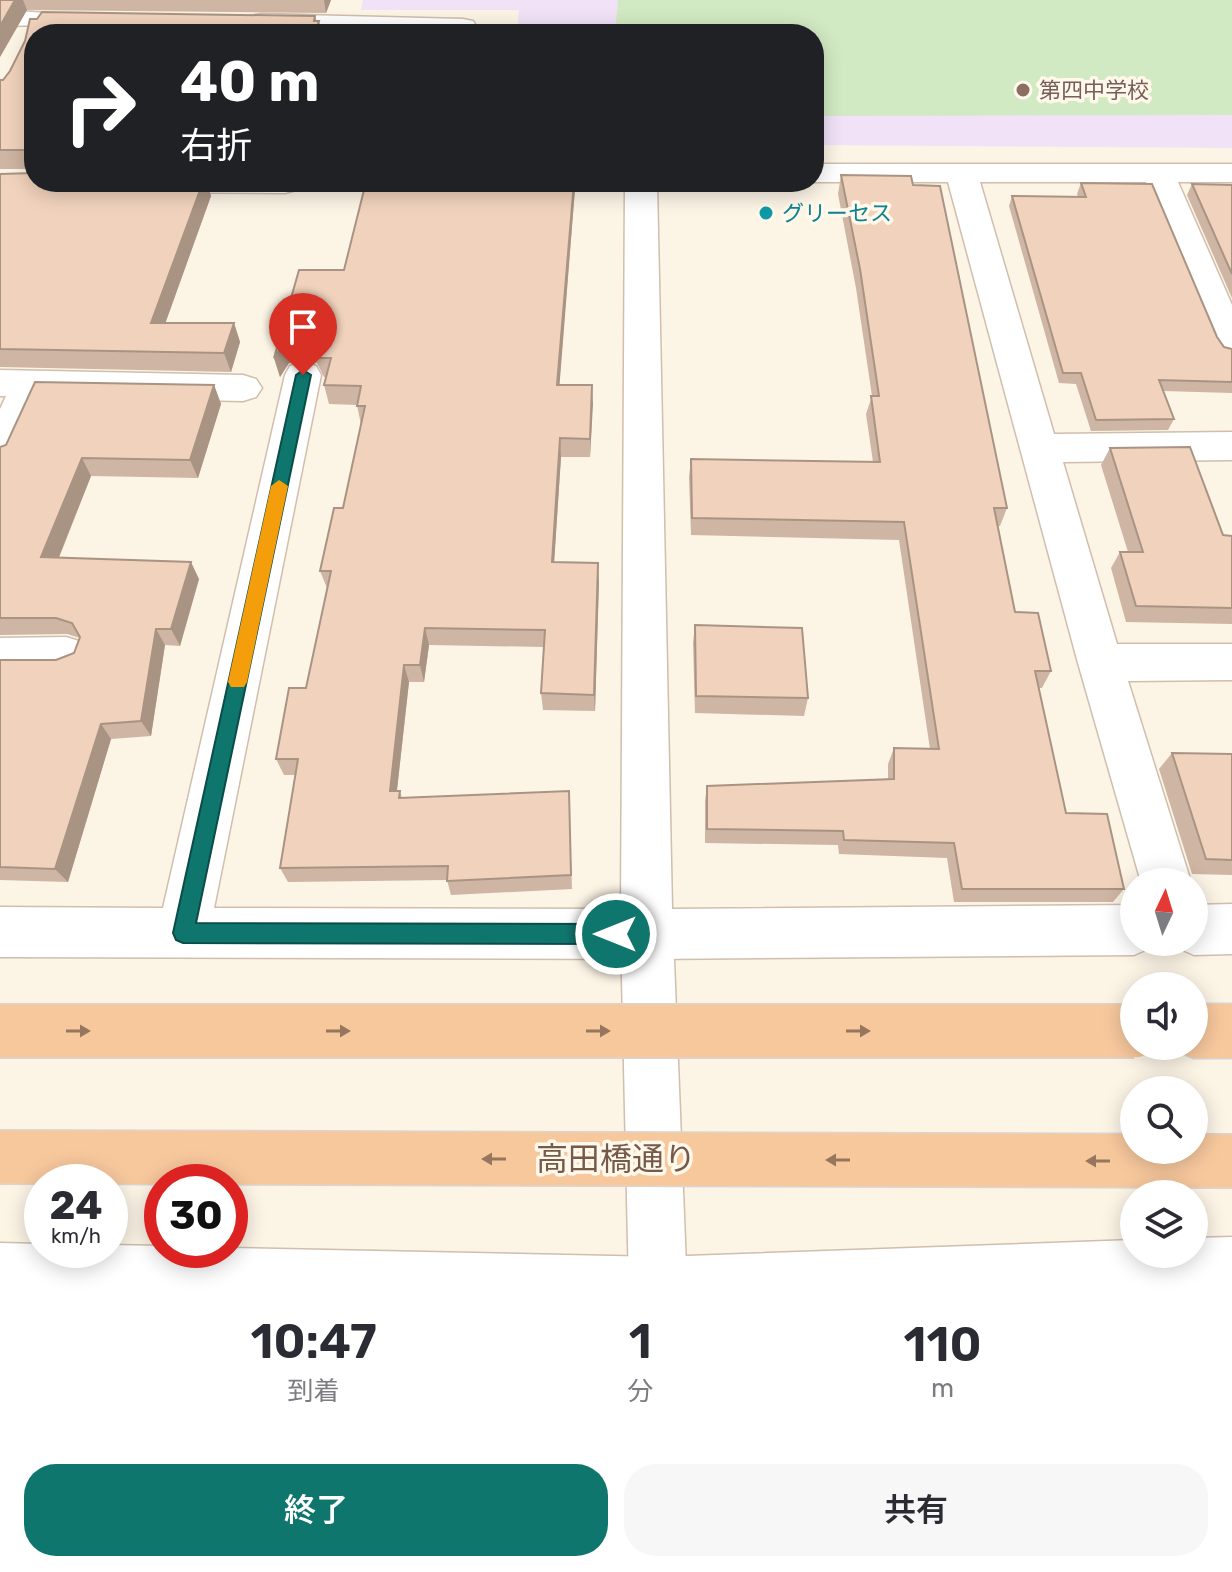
<!DOCTYPE html>
<html lang="ja">
<meta charset="utf-8">
<style>
:root{--surface:#fff;--page:#f7f7f7;--text:#2b2b33;--muted:#7c7c81;--accent:#0f766e}
body{margin:0;font-family:Rubik,"Noto Sans JP",sans-serif;background:var(--page);color:var(--text);height:100vh;display:flex;flex-direction:column;font-size:30px;white-space:nowrap}
*{box-sizing:border-box;margin:0}
p{font-size:26px;color:var(--muted)}
.icon{flex:none;width:44px;height:44px;fill:none;stroke:currentColor;stroke-width:2;stroke-linecap:round;stroke-linejoin:round}
.map{position:relative;height:1292px;overflow:hidden}
.panel{display:flex;flex-direction:column;background:var(--surface);flex:1}
.panel>*{flex:none}
.guide{position:absolute;left:24px;top:24px;width:800px;height:168px;border-radius:32px;box-shadow:0 4px 20px #0003;background:#202124;color:#fff;overflow:hidden}
.needle{width:52px;rotate:4deg}
.buttons{position:absolute;left:1120px;top:868px;display:grid;gap:16px}
.buttons a{display:grid;place-items:center;width:88px;height:88px;border-radius:50%;background:var(--surface);box-shadow:0 4px 20px #0003;font-size:40px}
.speed{position:absolute;left:24px;top:1164px;display:flex;gap:16px;font-size:40px;font-weight:700;text-align:center}
.speed>*{display:grid;place-content:center;width:104px;height:104px;border-radius:50%;background:var(--surface);box-shadow:0 4px 20px #0003;line-height:1}
.speed small{font-size:20px;font-weight:400}
.speed .limit{border:12px solid #d22;background:#fff;color:#111}
.pin{position:absolute;display:grid;place-items:center;width:68px;height:68px;color:#fff;margin:-82px -34px;border-radius:50% 50% 50% 0;rotate:-45deg;box-shadow:0 0 8px #0007}
.pin .icon{rotate:45deg}
.me{position:absolute;width:88px;margin:-44px;rotate:270deg;stroke-linejoin:round;filter:drop-shadow(0 0 6px #0008)}
.turn{display:flex;align-items:center;gap:28px;height:168px;padding:0 24px;font-size:36px}
.turn .icon{width:104px;height:104px;stroke-width:2.5}
.turn b{display:block;font-size:56px;line-height:68px}
.eta{display:flex;justify-content:space-evenly;align-items:center;height:136px;text-align:center}
.eta b{font-size:48px;font-weight:600;line-height:56px}
.cta{display:flex;gap:16px;margin-top:auto;padding:16px 24px}
.cta a{flex:1;height:92px;border-radius:32px;background:var(--accent);color:#fff;font-size:32px;font-weight:600;line-height:92px;text-align:center}
.cta a+a{background:var(--page);color:var(--text)}
.map>svg:first-child{display:block}
</style>
<div class="map">
<svg width="1232" height="1292" viewBox="0 0 1232 1292">
<rect width="100%" height="100%" fill="#fcf4e5"/>
<path fill="#f1e2f8" d="M363 0H1232V148L814 145V34H517L519 10H361Z"/>
<path fill="#d2eac3" d="M618 0H1232V115L814 116V34H615Z"/>
<g fill="none" stroke-linecap="round" stroke-linejoin="round">
<defs>
<path id="pedestrian" d="M647 909 665 917 673 934 687 1292H631L629 1287 621 934 629 917Z"/>
<path id="minor" d="M0 10 48 13 52 19 48 25 0 26Z
M261 14 463 19 473 21 477 27 468 34 251 28 247 22 251 16Z
M814 164H1232V182H1178L1232 305V358L1219 355 1214 346 1146 182H980L1054 434 1232 432V460L1063 462 1117 644H1232V680L1128 681 1191 882H1141L1078 663 948 182H814Z
M111 182H300L301 183 296 190 285 193 127 192 116 189Z
M625 182H657L672 909 1134 905V942H1155L1152 947 1134 955 647 959 0 957V907L163 908 285 375 290 366 303 362 316 366 321 375 214 908 621 909Z
M0 370 243 375 256 379 262 388 256 397 243 401 43 397 14 462 0 466V409L6 396H0Z
M66 637 82 642 88 655 82 668 66 673 0 674V638Z
M1232 904V954L1194 955 1176 947 1173 942H1194V905Z
M1232 1237V1292H0V1243L42 1244V1250H110V1245L162 1246V1250L230 1248 659 1257 1134 1240V1254H1194V1238Z"/>
<path id="trunk" d="M1194 1004H1232V1058H1194L1175 1050 1173 1046H1194Z"/>
</defs>
<use href="#pedestrian" stroke="#d0beae" stroke-width="3"/>
<use href="#minor" stroke="#d0beae" stroke-width="3"/>
<use href="#trunk" stroke="#dbd4d0" stroke-width="3"/>
<use href="#pedestrian" fill="#fff" fill-rule="evenodd"/>
<use href="#minor" fill="#fff" fill-rule="evenodd"/>
<use href="#trunk" fill="#f8c89d" fill-rule="evenodd"/>
<defs>
<path id="trunk-bridge" d="M0 1031H1134
M0 1157 1232 1161"/>
</defs>
<use href="#trunk-bridge" stroke="#dbd4d0" stroke-width="56" stroke-linecap="butt"/>
<use href="#trunk-bridge" stroke="#f8c89d" stroke-width="53"/>
</g>
<path fill="#cfb5a3" d="M0 0H331L326 13 27 10 0 57Z
M42 12 315 16 316 21H319L321 34H34V172L32 169H0V80H3L10 71 25 41 30 19H37Z
M0 174 34 182H207L211 196 165 323H234L240 342 231 372 0 367Z
M841 175 913 185 1007 508 1000 526H998L1015 612 1051 671 1042 688H1038L1066 813 1124 889 1113 902H954L947 858 839 854 838 845 705 843V801L707 786 888 779V764L894 748 930 749 899 540 691 535 689 477 691 459 873 462 866 414 872 396 856 288 838 194Z
M1081 183 1217 337 1224 347 1232 349V393L1163 391 1174 419 1168 430 1091 431 1076 384 1059 383 1009 206 1012 196 1078 197 1077 194Z
M1192 184 1232 185V298L1187 195Z
M575 189 559 385H592L590 457H561L554 562 599 581 595 711 543 710 541 693 544 647 429 645 424 682H409L397 791H400L402 798 569 791 572 889 451 895 447 880 288 882 280 868 295 775H284L276 759 306 688 327 588 320 571 343 508 361 425 357 405 329 404 324 385 326 377H324L317 363 302 359 289 363 280 377 274 358 344 270Z
M214 385 221 404 198 478 91 476 59 558 199 579 180 646 165 645 151 736 111 739 68 882 0 880V660H56L74 653 80 638 67 634 0 635V447Z
M1110 448 1223 535 1232 536V624L1126 622 1111 568 1120 552H1128L1101 465Z
M695 625 808 698 804 716 695 713 693 643Z
M1172 753 1232 754V875L1192 874 1159 769Z"/>
<path fill="#a99484" d="M15 0H23L27 10 0 57V26Z
M324 0H331L326 13Z
M315 16 317 25 319 21 321 34H314V21Z
M203 182H207L211 196 159 341 151 323Z
M574 182H575V189L558 404 557 385Z
M234 323 240 342 231 372 224 353Z
M297 340 302 359 289 363 280 377 274 358 283 344Z
M214 385 221 404 198 478 190 460Z
M592 385 593 404 590 457V439Z
M560 438 561 457 553 580 552 562Z
M82 458 91 476 52 574 41 557Z
M191 562 199 579 180 646 171 629Z
M598 563 599 581 595 711 594 695Z
M425 628 429 645 424 682 420 665Z
M156 629 165 645 151 736 141 721Z
M404 665 409 682 395 807 390 791Z
M101 724 111 739 68 882 55 869Z"/>
<path fill="#f1d3bd" stroke="#a99484" stroke-width="2" d="M0 0H15L0 26Z
M42 12 315 16 314 21H319L314 34H34V161L29 160 28 150H0V80H3L10 71 25 41 30 19H37Z
M34 173V182H203L151 323H234L224 353 0 349V174Z
M841 175 911 176 913 185 940 186 1007 508H994L1015 612 1038 613 1051 671H1035L1066 813 1107 814 1124 889H962L954 843 844 840 843 831 707 829V786L894 779V748L939 749 904 522 692 518 691 459 880 462 871 396H879L860 269Z
M366 182H574L557 385H592L590 439 560 438 552 562 598 563 594 695 541 693 545 630 425 628 420 665H404L390 791H400L399 798 569 791 571 875 447 881 448 866 280 868 298 759H276L289 688H306L331 571H320L334 508H343L365 406H357L361 386 324 385 331 358H319L312 344 297 340 283 344 274 358 299 270H344Z
M1081 183 1152 184 1217 337 1224 347 1232 349V382L1159 380 1174 419 1096 420 1081 373H1063L1012 196 1086 197Z
M1192 184 1232 185V274Z
M35 382 214 385 190 460 82 458 41 557 191 562 171 629H156L141 721 101 724 55 869 0 867V660H56L74 653 80 637 72 623 56 618H0V447L6 445Z
M1190 447 1223 535 1232 536V608L1136 606 1120 552H1143L1110 448Z
M695 625 802 628 808 698 696 696Z
M1172 753 1232 754V860L1206 859Z"/>
<defs><path id="oneway-solid" d="M-6-.8H1V-3.2L6.5 0L1 3.2V.8H-6Z" transform="scale(2)"/></defs>
<g fill="#96765f">
<use href="#oneway-solid" transform="translate(78 1031)"/>
<use href="#oneway-solid" transform="translate(338 1031)"/>
<use href="#oneway-solid" transform="translate(598 1031)"/>
<use href="#oneway-solid" transform="translate(858 1031)"/>
<use href="#oneway-solid" transform="translate(494 1159) rotate(-180)"/>
<use href="#oneway-solid" transform="translate(838 1160) rotate(-180)"/>
<use href="#oneway-solid" transform="translate(1098 1161) rotate(-180)"/>
</g>
<path fill="#0f766e" stroke="#0a4d48" stroke-width="2" d="M303 370 311 375 196 923 616 924 624 927 627 934 624 941 616 944 183 943 176 940 173 933 296 375Z"/>
<path fill="#f59e0b" d="M279 480 288 486 247 682 244 687H231L228 682 271 486Z"/>
<circle fill="#8d6e63" stroke="#fff8eb" stroke-width="3" cx="1023" cy="90" r="8"/>
<circle fill="#0f9aa8" stroke="#fff8eb" stroke-width="3" cx="766" cy="213" r="8"/>
<g text-anchor="middle" dominant-baseline="central" stroke-width="7" stroke-linejoin="round" paint-order="stroke">
<g font-size="22" fill="#785e54" stroke="#fff8eb" text-anchor="start">
<text x="1039" y="90">第四中学校</text>
</g>
<g font-size="22" fill="#0d838f" stroke="#fff8eb" text-anchor="start">
<text x="782" y="213">グリーセス</text>
</g>
<g font-size="32" fill="#755a4a" stroke="#fff8eb">
<text x="616" y="1159">高田橋通り</text>
</g>
</g>
</svg>
<div class="buttons">
<a><svg class="needle" viewBox="-14 -14 28 28"><path d="M0-13l5 13h-10z" fill="#e53935"/><path d="M0 13l5-13h-10z" fill="#7c7c81"/></svg></a>
<a><svg class="icon" aria-label="sound" viewBox="0 0 24 24"><path d="M4 9h4l5-4v14l-5-4H4zM17 9q2 3 0 6"/></svg></a>
<a><svg class="icon" aria-label="search" viewBox="0 0 24 24"><circle cx="10" cy="10" r="6"/><path d="M15 15l6 6"/></svg></a>
<a><svg class="icon" aria-label="layers" viewBox="0 0 24 24"><path d="M12 4l9 5-9 5-9-5zM3 14l9 5 9-5"/></svg></a>
</div>
<div class="speed"><div>24<small>km/h</small></div><div class="limit">30</div></div>
<div class="pin" style="left:303px;top:375px;background:#d93025"><svg class="icon" aria-label="arrive" viewBox="0 0 24 24"><path d="M6 21V4h12l-3 4 3 4H6"/></svg></div>
<svg class="me" style="left:616px;top:934px" viewBox="-20 -20 40 40"><circle r="17" fill="#0f766e" stroke="#fff" stroke-width="3"/><path d="M0-11L8 9 0 5-8 9z" fill="#fff"/></svg>
<div class="guide">
<div class="turn"><svg class="icon" aria-label="right" viewBox="0 0 24 24"><path d="M7 20v-9h11M14 6l5 5-5 5"/></svg><div><b>40 m</b>右折</div></div>
</div>
</div>
<section class="panel">
<div class="eta">
<div><b>10:47</b><p>到着</p></div>
<div><b>1</b><p>分</p></div>
<div><b>110</b><p>m</p></div>
</div>
<div class="cta"><a>終了</a><a>共有</a></div>
</section>
